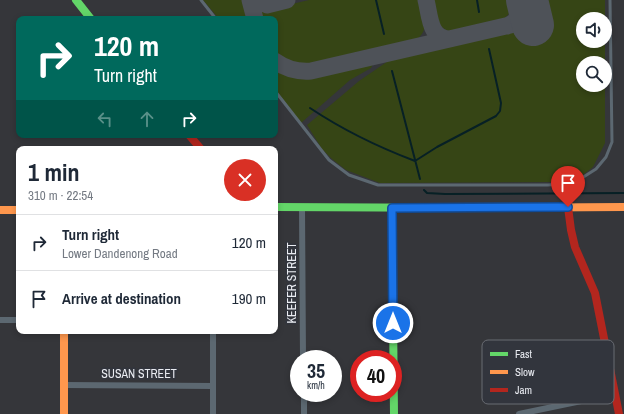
<!DOCTYPE html>
<meta charset="utf-8">
<style>
:root{--surface:#fff;--page:#f2f2f3;--text:#1f2937;--muted:#747a83;--line:#e0e1e3}
body{margin:0;font-family:"Archivo Narrow",sans-serif;background:var(--page);color:var(--text);height:100vh;display:flex;flex-direction:column;font-size:15px;white-space:nowrap}
*{box-sizing:border-box;margin:0}
p{font-size:13px;color:var(--muted)}
.icon{flex:none;width:22px;height:22px;fill:none;stroke:currentColor;stroke-width:2;stroke-linecap:round;stroke-linejoin:round}
.map{position:relative;flex:1;overflow:hidden}
.side{position:absolute;left:16px;top:146px;width:262px;height:188px;display:flex;flex-direction:column;background:var(--surface);border-radius:8px;box-shadow:0 2px 6px #0003}
.side>*{flex:none}
.hud{position:absolute;left:16px;top:16px;width:262px;height:122px;border-radius:8px;box-shadow:0 2px 6px #0003;background:#00695c;color:#fff;overflow:hidden}
.controls{position:absolute;left:576px;top:12px;display:grid;gap:8px}
.controls a{display:grid;place-items:center;width:36px;height:36px;border-radius:50%;background:var(--surface);box-shadow:0 2px 6px #0003;font-size:20px}
.speed{position:absolute;left:290px;top:350px;display:flex;gap:8px;font-size:20px;font-weight:700;text-align:center}
.speed>*{display:grid;place-content:center;width:52px;height:52px;border-radius:50%;background:var(--surface);box-shadow:0 2px 6px #0003;line-height:1}
.speed small{font-size:10px;font-weight:400}
.speed .limit{border:6px solid #d22;background:#fff;color:#111}
.pin{position:absolute;display:grid;place-items:center;width:34px;height:34px;color:#fff;margin:-41px -17px;border-radius:50% 50% 50% 0;rotate:-45deg;box-shadow:0 0 4px #0007}
.pin .icon{rotate:45deg}
.me{position:absolute;width:44px;margin:-22px;rotate:0deg;stroke-linejoin:round;filter:drop-shadow(0 0 3px #0008)}
.turn{display:flex;align-items:center;gap:14px;height:84px;padding:0 12px;font-size:18px}
.turn .icon{width:52px;height:52px;stroke-width:2.5}
.turn b{display:block;font-size:28px;line-height:34px}
.lanes{display:flex;align-items:center;height:38px;padding:0 12px;background:#0003;justify-content:center;gap:20px;direction:ltr}
.lanes .off{opacity:.35}
.round{display:grid;place-items:center;flex:none;width:42px;height:42px;border-radius:21px;background:var(--page)}
.headline{display:flex;align-items:center;justify-content:space-between;height:68px;padding:0 12px}
h1{font-size:24px;font-weight:700;line-height:30px}
ul{padding:0;list-style:none}
li{display:flex;align-items:center;gap:12px;height:56px;padding:0 12px;border-top:1px solid var(--line)}
li div{flex:1}
li b{display:block;font-size:15px}
li em{font-style:normal}
.map>svg:first-child{display:block}
</style>
<div class="map">
<svg width="624" height="414" viewBox="0 0 624 414">
<rect width="100%" height="100%" fill="#35363a"/>
<path fill="#364515" fill-rule="evenodd" d="M203 0H245L250 19H219Z
M309 0H421C425 18 431 34 410 43L313 65C298 67 286 63 275 54V19H260L258 12Z
M431 0H513C513 7 511 12 506 17 497 24 456 36 446 30 435 24 434 11 431 0Z
M542 0H605V143L593 167 579 178 563 182 380 183 346 170 332 159 322 149 307 125 359 81 394 57 547 22ZM583 19H605V41H583ZM583 63H605V85H583Z
M373 64 371 68 350 80 301 123 275 89V67L288 74 308 76Z"/>
<g fill="none" stroke-linecap="round" stroke-linejoin="round">
<path stroke="#072025" stroke-width="2" d="M376 0 384 34
M477 0 479 12
M392 71 420 179
M310 108C343 130 378 147 415 161L437 147 496 116 500 111 501 103 489 49
M424 190 427 193 445 194 624 193"/>
<path stroke="#4e5258" stroke-width="17" d="M250 0 255 19
M257 0 267 5 287 0
M426 0C430 15 429 39 450 39
M507 26C518 21 525 13 525 0
M275 61C286 69 298 72 311 71L532 20"/>
<path stroke="#4e5258" stroke-width="42" d="M527 0 533 25"/>
<path stroke="#5c6871" stroke-width="3" d="M201 0 216 19
M275 91 329 160 349 175 378 185H548L574 183 596 169 606 157 612 142 610 0"/>
<path stroke="#5c6871" stroke-width="6" d="M302 207 303 359
M0 320H19
M213 331V414
M64 385 213 386
M304 393V414
M519 414 615 394"/>
<path stroke="#63d668" stroke-width="8" d="M76 0 91 19
M275 207 484 208
M392 208 394 414"/>
<path stroke="#ff974d" stroke-width="8" d="M484 208 624 207
M0 210H19
M64 331V414"/>
<path stroke="#b3261e" stroke-width="8" d="M189 135 201 149
M568 207 571 230 575 247 595 293 619 414"/>
</g>
<g fill="none" stroke-linecap="round" stroke-linejoin="round">
<defs>
<path id="route" d="M393 323 392 208 568 207"/>
</defs>
<use href="#route" stroke="#114b97" stroke-width="10"/>
<use href="#route" stroke="#1a73e8" stroke-width="7"/>
</g>
<g text-anchor="middle" dominant-baseline="central" stroke-width="3.5" stroke-linejoin="round" paint-order="stroke">
<g font-size="12" fill="#eaecf2" stroke="#32353d">
<text transform="translate(292 283) rotate(-90)">KEEFER STREET</text>
<text x="139" y="374">SUSAN STREET</text>
</g>
</g>
<rect x="482" y="340" width="132" height="64" rx="6" fill="#32353d" stroke="#696c73" stroke-width="1"/>
<rect x="490" y="352" width="18" height="4" fill="#63d668"/>
<rect x="490" y="370" width="18" height="4" fill="#ff974d"/>
<rect x="490" y="388" width="18" height="4" fill="#b3261e"/>
<g font-size="11" fill="#eaecf2">
<text x="515" y="358">Fast</text>
<text x="515" y="376">Slow</text>
<text x="515" y="394">Jam</text>
</g>
</svg>
<div class="controls">
<a><svg class="icon" aria-label="sound" viewBox="0 0 24 24"><path d="M4 9h4l5-4v14l-5-4H4zM17 9q2 3 0 6"/></svg></a>
<a><svg class="icon" aria-label="search" viewBox="0 0 24 24"><circle cx="10" cy="10" r="6"/><path d="M15 15l6 6"/></svg></a>
</div>
<div class="speed"><div>35<small>km/h</small></div><div class="limit">40</div></div>
<div class="pin" style="left:568px;top:207px;background:#d93025"><svg class="icon" aria-label="arrive" viewBox="0 0 24 24"><path d="M6 21V4h12l-3 4 3 4H6"/></svg></div>
<svg class="me" style="left:393px;top:323px" viewBox="-20 -20 40 40"><circle r="17" fill="#1a73e8" stroke="#fff" stroke-width="3"/><path d="M0-11L8 9 0 5-8 9z" fill="#fff"/></svg>
<div class="hud">
<div class="turn"><svg class="icon" aria-label="right" viewBox="0 0 24 24"><path d="M7 20v-9h11M14 6l5 5-5 5"/></svg><div><b>120 m</b>Turn right</div></div>
<div class="lanes"><svg class="icon off" aria-label="left" viewBox="0 0 24 24"><path d="M17 20v-9H6M10 6l-5 5 5 5"/></svg><svg class="icon off" aria-label="ahead" viewBox="0 0 24 24"><path d="M12 20V5M6 11l6-6 6 6"/></svg><svg class="icon" aria-label="right" viewBox="0 0 24 24"><path d="M7 20v-9h11M14 6l5 5-5 5"/></svg></div>
</div>
<section class="side">
<div class="headline"><div><h1>1 min</h1><p>310 m · 22:54</p></div><a class="round" style="background:#d93025;color:#fff"><svg class="icon" aria-label="close" viewBox="0 0 24 24"><path d="M6 6l12 12M18 6L6 18"/></svg></a></div>
<ul>
<li><svg class="icon" aria-label="right" viewBox="0 0 24 24"><path d="M7 20v-9h11M14 6l5 5-5 5"/></svg><div><b>Turn right</b><p>Lower Dandenong Road</p></div><em>120 m</em></li>
<li><svg class="icon" aria-label="arrive" viewBox="0 0 24 24"><path d="M6 21V4h12l-3 4 3 4H6"/></svg><div><b>Arrive at destination</b></div><em>190 m</em></li>
</ul>
</section>
</div>
